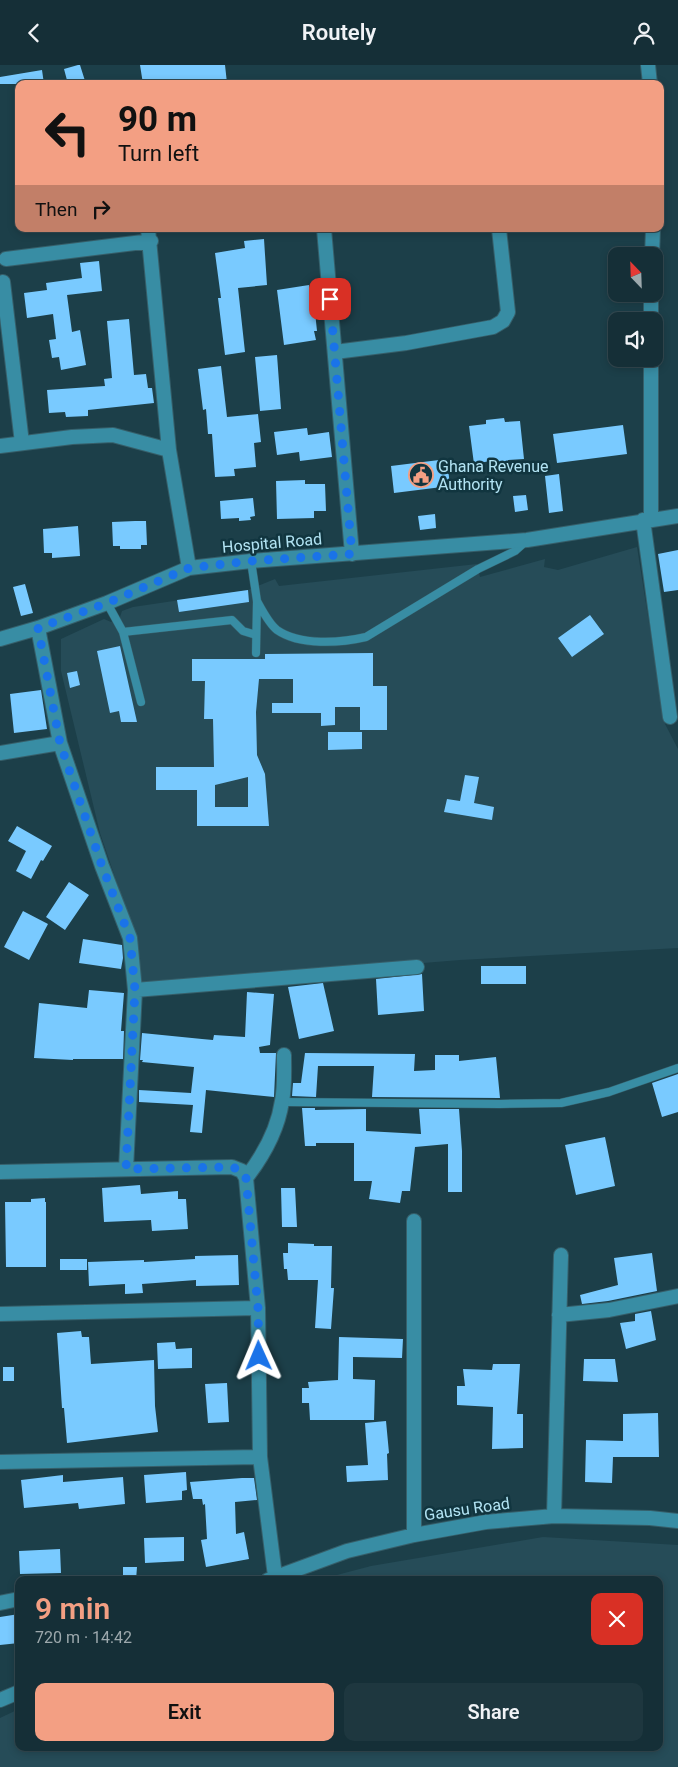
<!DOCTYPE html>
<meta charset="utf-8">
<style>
:root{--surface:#152f37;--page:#1e373f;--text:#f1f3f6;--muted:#9da9ad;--line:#344a52;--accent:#f39f83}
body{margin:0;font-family:Roboto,sans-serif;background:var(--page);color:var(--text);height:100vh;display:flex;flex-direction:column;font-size:19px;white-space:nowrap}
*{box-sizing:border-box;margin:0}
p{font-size:16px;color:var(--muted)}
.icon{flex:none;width:28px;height:28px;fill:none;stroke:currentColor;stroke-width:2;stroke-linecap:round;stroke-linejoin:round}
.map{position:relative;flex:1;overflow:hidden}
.panel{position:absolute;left:15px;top:1511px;width:648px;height:175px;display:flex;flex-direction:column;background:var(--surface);border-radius:10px;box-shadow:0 2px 8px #0003,0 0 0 1px var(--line)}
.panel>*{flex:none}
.guide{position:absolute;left:15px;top:15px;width:649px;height:152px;border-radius:10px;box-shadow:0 2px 8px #0003,0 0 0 1px var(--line);background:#f39f83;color:#111;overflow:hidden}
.needle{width:32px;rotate:337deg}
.tools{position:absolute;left:608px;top:182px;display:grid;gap:10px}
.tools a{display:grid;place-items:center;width:55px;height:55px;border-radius:10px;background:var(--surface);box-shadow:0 2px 8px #0003,0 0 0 1px var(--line);font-size:25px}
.pin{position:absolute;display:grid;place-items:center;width:42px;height:42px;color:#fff;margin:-21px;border-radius:10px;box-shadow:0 2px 8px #0006}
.me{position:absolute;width:55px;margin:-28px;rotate:359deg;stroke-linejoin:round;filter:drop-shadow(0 0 4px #0008)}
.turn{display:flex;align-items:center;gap:18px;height:105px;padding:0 20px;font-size:22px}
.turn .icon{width:65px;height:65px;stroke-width:2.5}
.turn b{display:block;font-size:35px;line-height:42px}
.then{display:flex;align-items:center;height:48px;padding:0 20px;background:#0003;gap:10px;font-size:19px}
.round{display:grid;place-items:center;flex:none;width:52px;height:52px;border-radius:10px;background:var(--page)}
.overview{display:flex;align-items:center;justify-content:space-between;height:85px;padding:0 20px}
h1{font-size:30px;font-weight:600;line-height:38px;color:var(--accent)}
.primary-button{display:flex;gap:10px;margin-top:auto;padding:10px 20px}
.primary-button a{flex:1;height:58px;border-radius:10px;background:var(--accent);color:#111;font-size:20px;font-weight:600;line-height:58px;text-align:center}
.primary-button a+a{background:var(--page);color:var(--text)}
header{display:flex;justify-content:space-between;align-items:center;height:65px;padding:0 20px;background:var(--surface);font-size:22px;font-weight:600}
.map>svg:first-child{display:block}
</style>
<header><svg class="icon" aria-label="back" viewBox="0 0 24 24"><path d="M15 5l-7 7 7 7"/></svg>Routely<svg class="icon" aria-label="person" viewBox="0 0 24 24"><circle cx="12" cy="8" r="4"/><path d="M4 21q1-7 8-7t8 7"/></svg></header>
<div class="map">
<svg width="678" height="1702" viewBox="0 0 678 1702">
<rect width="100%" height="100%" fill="#1c3f49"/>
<path fill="#264c58" d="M637 482 665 659 678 684V883L460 895 142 921 137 877 100 768 61 606V574L104 554 111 557 120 552 122 546 133 542 248 525 275 514 279 521 477 499 480 512 545 494 544 502 558 505Z
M543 1472 678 1480V1702H0V1653L19 1644V1682H659V1515H318L371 1501Z"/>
<path fill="#79caff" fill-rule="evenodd" d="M78 0H80L86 19H68L64 4Z
M140 0H225L227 18 143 19Z
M42 5 44 19H0V12Z
M264 174 267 220 238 223 245 287 225 290 218 233H221L215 188 245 183 244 176Z
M99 196 102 226 67 230 72 267 80 265 86 300 61 305 59 292 52 293 49 275 56 274 53 249 27 253 24 228 47 225 46 218 82 213 80 198Z
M309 220 311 237H314L317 266H314L316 275 284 280 277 225Z
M129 254 134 310 146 309 148 323H152L154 338 88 345V351L66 352 65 347 49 348 47 325 105 321 104 314 112 313 107 256Z
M277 290 281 344 260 346 255 292Z
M221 301 227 352 258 349 261 377 254 378 256 402 234 404 235 411 215 412 212 369H208L206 344 203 345 198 304Z
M504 353 505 357 520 356 524 394 508 395V399L491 401 490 396 474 399 469 361 486 359V355Z
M623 360 627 389 557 398 553 369Z
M307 363 308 370 329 367 332 392 300 396 299 387 277 390 274 367Z
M447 394 450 421 394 428 391 401Z
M559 409 563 446 549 448 545 411Z
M305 415V419H325L326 446H314V453L277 454 276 416Z
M526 430 528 445 515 447 513 431Z
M253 433 255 451 250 452 251 455 239 456V453L221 454 220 436Z
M435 449 436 463 420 465 418 451Z
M135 456H146L147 480H141V484H120V481H113L112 457Z
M78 461 80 491 52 493V488H44L43 464Z
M678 485V525L664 527 658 489Z
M25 519 33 548 21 551 13 522Z
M248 525 249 537 179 547 177 535Z
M590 550 604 569 572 592 558 573Z
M120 581 137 657H121L119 646 110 648 97 586Z
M373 588V621H387V665H360V642H335V660L321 661V648H272V638H293V614H259L256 647 257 690 265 709 269 761H197V725H156V702H214L213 654H204L205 616H192V594H265V589ZM248 712V742H215V720Z
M77 606 80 620 70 623 67 608Z
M41 625 47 664 14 668 10 629Z
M328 667H362V684L328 685Z
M465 710 479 712 474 738 494 742 492 755 444 747 447 734 460 736Z
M17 761 52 781 43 796 41 795 31 814 16 806 26 786 8 776Z
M69 817 89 830 65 865 46 852Z
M23 846 48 859 29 895 4 882Z
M83 874 122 880 123 893 121 904 79 898Z
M481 901H526V919H481Z
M422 909 424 946 378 950 376 914Z
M323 918 334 966 299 974 288 922Z
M89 925 124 928 121 966H124L123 994H73V995L34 993 39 938 87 943Z
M247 927 274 929 270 980 259 982 260 988H276L274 1032 206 1025 202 1068 190 1067 193 1040 139 1037V1025L191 1028 194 1002 142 997 143 995H140L142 968 202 974 213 975 214 970 245 972Z
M305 988 415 989 414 1006 435 1005V990H459V996L496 992 500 1033 372 1032 374 1001H318L316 1032 292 1031 293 1018H301Z
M678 1009V1047L662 1052 652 1018Z
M302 1043H315V1045L366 1044V1066L421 1069 419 1044H459L462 1086V1127H448V1079L415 1082 410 1126H402L400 1138 369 1134 372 1116H354V1078H316V1081H305Z
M605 1072 615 1121 576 1130 565 1080Z
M140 1120 141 1129 178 1126V1134H186L188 1164 152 1166 151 1155 104 1157 102 1123Z
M281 1123H295L297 1162H282Z
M45 1133V1137H46V1202H6L5 1137H31V1134Z
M288 1178 314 1179V1181H332L331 1223H334L331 1264 315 1263 318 1215H288L287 1204H284L283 1188H288Z
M652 1188 657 1226 608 1236 582 1239 580 1230 618 1220 614 1193Z
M238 1190 239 1220 196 1221V1215L142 1219 143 1228 125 1229V1219L89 1221 88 1197 144 1195V1197L195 1194V1191Z
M60 1194H87V1205H60Z
M651 1246 656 1275 626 1284 620 1258 635 1256V1249Z
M81 1266 82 1272H89L91 1299 154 1295 155 1341 158 1367 67 1378 64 1343H62L57 1268Z
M339 1272 403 1274 402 1293 353 1292V1314L375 1315 374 1355H310L309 1338H302V1323H309L308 1317 338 1315Z
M175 1277 176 1284 192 1283V1303L158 1304 157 1278Z
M584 1294H615L618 1317 583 1316Z
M493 1299H520L517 1349H523V1383L492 1384 493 1342 457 1340V1321H465L463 1304 492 1305Z
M3 1302H14V1316H3Z
M227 1318 229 1357 208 1358 205 1319Z
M658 1348 659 1392H613L612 1418 585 1417 586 1375 623 1376V1349Z
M386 1356 389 1388 387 1389 388 1415 347 1417 346 1401 368 1400 365 1358Z
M186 1407 187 1425 182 1426V1435L146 1438 144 1410Z
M63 1410V1417L123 1412 125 1439 79 1444 78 1438 24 1443 21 1415Z
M242 1413H254L257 1435 235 1437 236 1469 244 1467 249 1494 206 1502 201 1475 207 1474 205 1439 203 1440 202 1434H193L190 1417Z
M184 1472V1496L145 1498 144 1473Z
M60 1484 61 1508 20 1509 19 1486Z
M123 1502H137L136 1515H123Z
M19 1549V1578L0 1580V1552Z"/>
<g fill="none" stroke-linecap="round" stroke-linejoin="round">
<defs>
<path id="service" d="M251 496 257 536 256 588
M257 536C262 545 269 559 277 565 300 581 340 578 366 572L478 504 515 486 525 477
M107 538 123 567
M141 637 123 567 232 555 243 566 256 570
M282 1037 500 1039 561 1038 609 1027 678 1003"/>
<path id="minor" d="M648 0 650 19
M148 164 169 385 189 503
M324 164 352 489
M652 191 653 164
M6 194 151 176
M3 217 22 378
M651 256V229
M335 287 406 278 493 262 503 256 508 247 499 164
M0 381 72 372 113 370 169 385
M651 454V294
M643 455 670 652
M38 563 60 678 102 801 130 873 135 925 126 1104
M0 574 38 563 107 538 189 503 251 496 527 475 678 451
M0 688 60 678
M135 925 417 902
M0 1107 232 1102 242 1106 246 1113 258 1243 260 1392 275 1511
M246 1113C263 1091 278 1064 282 1036 285 1021 284 1005 284 990
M0 1249 258 1243
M559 1250 609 1245 678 1231
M0 1397 260 1392
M554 1451 561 1190
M414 1470V1156
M268 1515 347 1486 414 1470 486 1457 554 1451 650 1453 678 1456
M0 1538 19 1534
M0 1635 19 1627"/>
</defs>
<use href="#service" stroke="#365f6a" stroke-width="9"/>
<use href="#minor" stroke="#365f6a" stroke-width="16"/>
<use href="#service" stroke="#388da4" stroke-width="8"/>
<use href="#minor" stroke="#388da4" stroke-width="14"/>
</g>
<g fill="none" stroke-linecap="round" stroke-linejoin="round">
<path stroke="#1a73e8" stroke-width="9" stroke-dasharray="0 16.2" d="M259 1291 258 1243 246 1113 242 1106 232 1102 126 1104 135 925 130 873 102 801 60 678 38 563 107 538 189 503 251 496 352 489 330 234"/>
</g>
<defs>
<symbol id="civic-ring" viewBox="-11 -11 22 22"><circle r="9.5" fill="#11353f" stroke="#f39f83" stroke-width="1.5"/><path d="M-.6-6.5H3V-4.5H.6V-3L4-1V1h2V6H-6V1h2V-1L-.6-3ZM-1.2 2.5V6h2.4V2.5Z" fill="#f39f83"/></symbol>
</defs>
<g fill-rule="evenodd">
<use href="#civic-ring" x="407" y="396" width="28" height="28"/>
</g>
<g text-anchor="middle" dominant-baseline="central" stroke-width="5" stroke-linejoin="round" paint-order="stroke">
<g font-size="16" fill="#b2e3f3" stroke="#11353f" text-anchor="start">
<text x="438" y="401">Ghana Revenue<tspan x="438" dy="18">Authority</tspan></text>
</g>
<g font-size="16" fill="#b2e3f3" stroke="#11353f">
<text transform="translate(272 478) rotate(-5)">Hospital Road</text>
<text transform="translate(467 1444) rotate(-8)">Gausu Road</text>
</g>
</g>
</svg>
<div class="tools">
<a><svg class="needle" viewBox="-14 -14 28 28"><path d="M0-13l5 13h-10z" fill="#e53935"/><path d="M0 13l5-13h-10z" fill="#9da9ad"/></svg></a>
<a><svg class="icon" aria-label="sound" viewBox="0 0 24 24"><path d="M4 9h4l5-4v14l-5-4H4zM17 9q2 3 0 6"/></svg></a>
</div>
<div class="pin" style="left:330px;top:234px;background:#d93025"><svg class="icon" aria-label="arrive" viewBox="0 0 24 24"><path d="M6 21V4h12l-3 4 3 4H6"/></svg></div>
<svg class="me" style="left:259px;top:1291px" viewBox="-20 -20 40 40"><path d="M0-17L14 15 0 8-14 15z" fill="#1a73e8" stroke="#fff" stroke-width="4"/></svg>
<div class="guide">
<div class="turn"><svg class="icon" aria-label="left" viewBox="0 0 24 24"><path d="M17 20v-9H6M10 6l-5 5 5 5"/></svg><div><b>90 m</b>Turn left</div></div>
<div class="then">Then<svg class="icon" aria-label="right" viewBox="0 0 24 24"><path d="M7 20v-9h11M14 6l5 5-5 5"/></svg></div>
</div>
<section class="panel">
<div class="overview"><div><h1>9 min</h1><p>720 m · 14:42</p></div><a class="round" style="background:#d93025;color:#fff"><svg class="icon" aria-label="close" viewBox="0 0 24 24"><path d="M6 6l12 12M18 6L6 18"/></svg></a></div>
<div class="primary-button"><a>Exit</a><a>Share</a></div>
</section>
</div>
